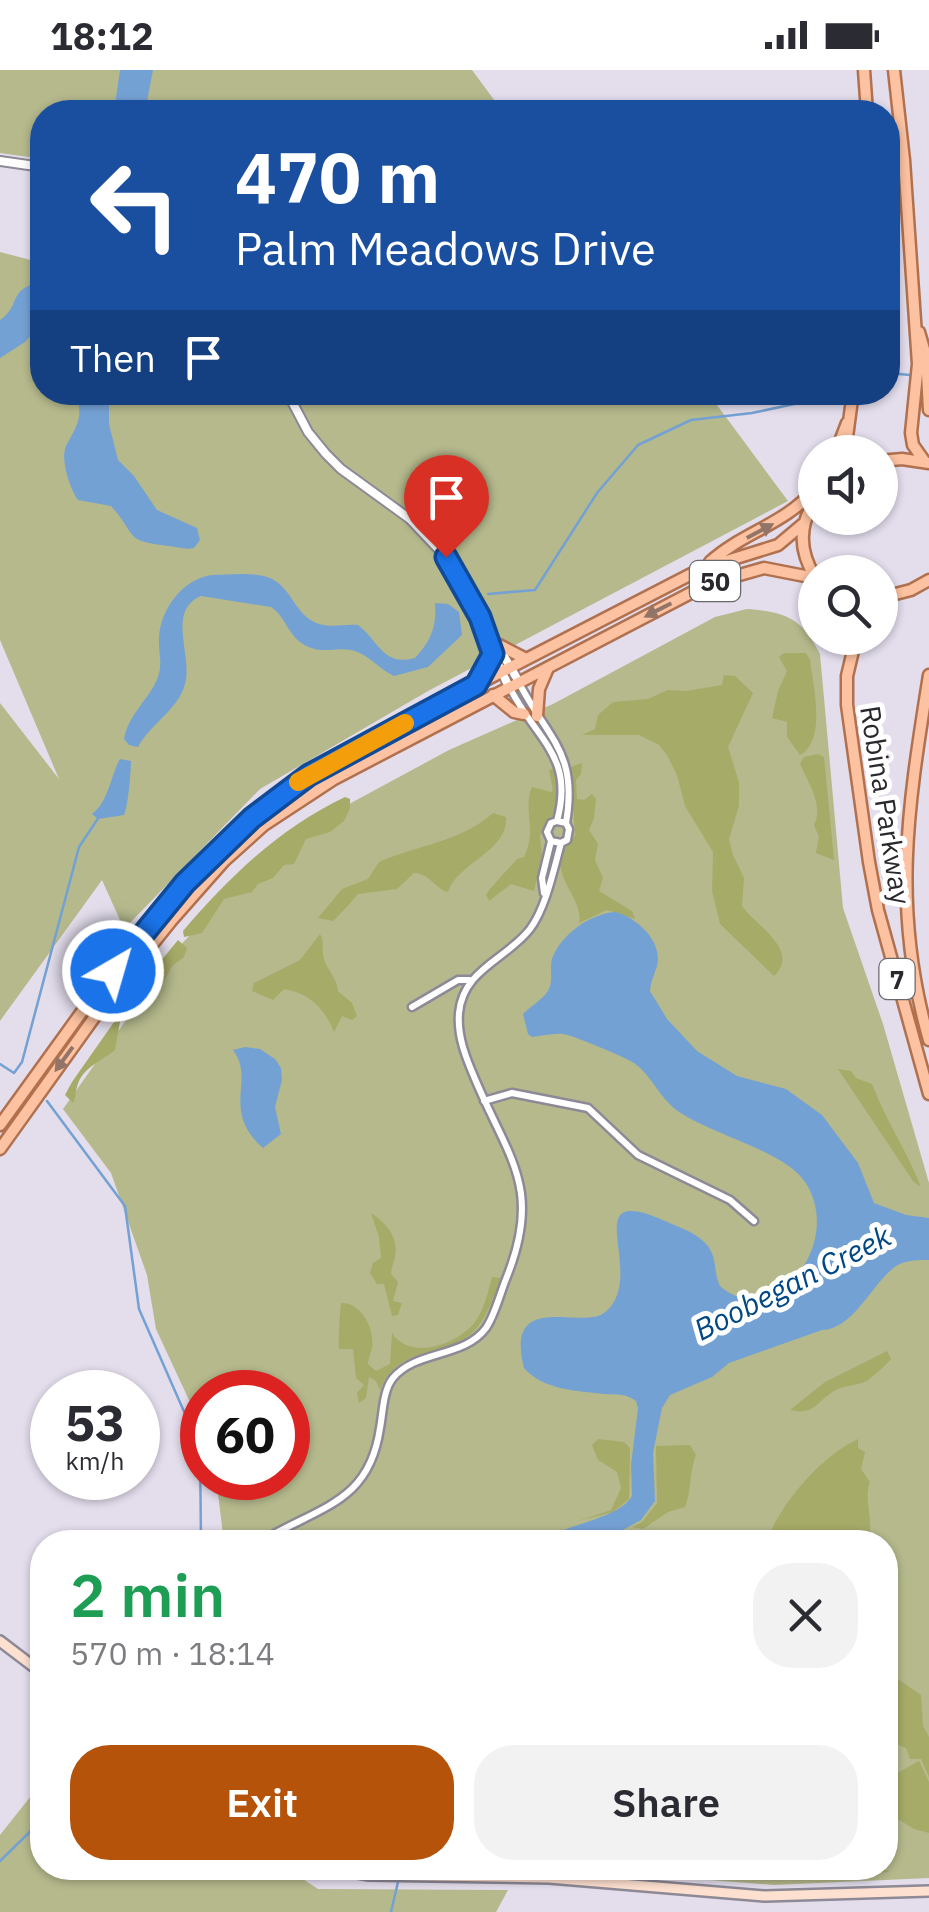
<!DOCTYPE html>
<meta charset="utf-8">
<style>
:root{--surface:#fff;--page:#f2f2f3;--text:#2b2b33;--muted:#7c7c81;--accent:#b45309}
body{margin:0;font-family:"IBM Plex Sans",sans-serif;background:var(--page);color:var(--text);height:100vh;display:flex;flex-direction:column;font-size:38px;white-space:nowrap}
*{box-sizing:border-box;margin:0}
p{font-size:32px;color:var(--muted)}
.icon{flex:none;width:55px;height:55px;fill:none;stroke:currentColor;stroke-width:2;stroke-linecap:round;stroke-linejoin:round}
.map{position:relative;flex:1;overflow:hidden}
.drawer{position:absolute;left:30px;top:1460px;width:868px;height:350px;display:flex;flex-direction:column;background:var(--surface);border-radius:40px;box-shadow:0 2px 8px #0004}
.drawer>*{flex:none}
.top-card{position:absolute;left:30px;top:30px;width:870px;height:305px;border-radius:40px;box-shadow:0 2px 8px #0004;background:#1a4fa0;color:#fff;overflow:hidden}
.controls{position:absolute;left:798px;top:365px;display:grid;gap:20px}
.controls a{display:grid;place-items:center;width:100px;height:100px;border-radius:50%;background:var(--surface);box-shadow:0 2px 8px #0004;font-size:50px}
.speed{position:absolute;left:30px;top:1300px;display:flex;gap:20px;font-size:50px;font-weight:700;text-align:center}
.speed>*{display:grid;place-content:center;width:130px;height:130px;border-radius:50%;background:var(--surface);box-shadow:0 2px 8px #0004;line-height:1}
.speed small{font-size:25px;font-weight:400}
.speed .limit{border:15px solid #d22;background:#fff;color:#111}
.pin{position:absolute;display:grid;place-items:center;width:85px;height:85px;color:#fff;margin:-102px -42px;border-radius:50% 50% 50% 0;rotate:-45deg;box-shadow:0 0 10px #0007}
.pin .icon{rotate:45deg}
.me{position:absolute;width:110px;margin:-55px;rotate:38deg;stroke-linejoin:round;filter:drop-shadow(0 0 8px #0008)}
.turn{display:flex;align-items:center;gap:35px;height:210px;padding:0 40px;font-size:45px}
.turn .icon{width:130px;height:130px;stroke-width:2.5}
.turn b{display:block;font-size:70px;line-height:85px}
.then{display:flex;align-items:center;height:95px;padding:0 40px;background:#0003;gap:20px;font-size:38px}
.round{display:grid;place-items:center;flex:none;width:105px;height:105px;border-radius:40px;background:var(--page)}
.head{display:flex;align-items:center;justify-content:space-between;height:170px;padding:0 40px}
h1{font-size:60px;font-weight:600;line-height:75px;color:#1e9e55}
.button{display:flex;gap:20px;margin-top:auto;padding:20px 40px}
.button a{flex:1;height:115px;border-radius:40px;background:var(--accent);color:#fff;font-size:40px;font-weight:600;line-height:115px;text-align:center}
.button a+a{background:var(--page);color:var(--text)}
.status{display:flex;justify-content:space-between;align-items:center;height:70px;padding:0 50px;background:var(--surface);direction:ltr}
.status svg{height:28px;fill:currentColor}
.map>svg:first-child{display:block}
</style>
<div class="status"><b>18:12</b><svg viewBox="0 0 49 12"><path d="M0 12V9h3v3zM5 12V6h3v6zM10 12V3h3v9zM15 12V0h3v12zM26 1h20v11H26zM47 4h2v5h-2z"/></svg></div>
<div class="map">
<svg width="929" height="1842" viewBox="0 0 929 1842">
<rect width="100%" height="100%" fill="#e3ddec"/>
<path fill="#b5b98c" d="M0 0H472L503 42H42V89L0 83Z
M0 182 42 193V322L708 323 788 431 428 621 260 719 124 859 102 810 0 951V633L59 709 0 570Z
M747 539C786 542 802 548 820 584L843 838 883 954 929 1113V1808L774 1815 556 1798H885V1472H224L216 1408H288V1322H202V1358L156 1259 147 1205 111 1103 63 1039 175 881 244 807 327 746 449 680 553 634 715 547Z
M42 1712V1798H286L318 1819 508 1820 496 1842H0V1765Z"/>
<path fill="#a7ab68" d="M784 583H806L810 590C813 616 827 670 800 685L787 667V652L772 648 778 621 787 601 779 587Z
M724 605 735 606 753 623 728 677 739 712V736L729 769 733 785 744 808 742 836C756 856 801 880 774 906L720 854 712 821 713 782 685 736 677 705 667 685 659 675 639 665H582L595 659 598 645 613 632 648 629 668 620 686 621 722 615Z
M818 684 824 687 834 790 816 783 819 767 814 755C824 736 808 712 800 694L804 687Z
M582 693 581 704 576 710 577 729 584 730 592 724 596 729 594 748 589 760 598 774 595 790 603 808 599 821 632 841 635 849 607 840 579 853C584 828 549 806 564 778 567 773 572 770 575 765L571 697Z
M556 698 560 724 557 740 544 755 540 766 542 786 534 821 511 814 489 831 486 825 489 820 517 789 524 787C538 758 522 742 532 717L551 722 553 720 549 700Z
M345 727 350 729V738L344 751 330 762 306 769 294 794 284 795 273 808 258 814 252 822 224 829 202 863 184 867 183 861C230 806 280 758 345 727Z
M493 743 506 747C509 781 457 793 448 822 436 820 431 804 414 803L397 819 358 824C350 834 343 841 333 851L318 848 342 819 368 809 379 792C417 775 461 772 493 743Z
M320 864C325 873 321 878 324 889 328 902 337 907 338 921L352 933 357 946 352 950 342 946 334 962C325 939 310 923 284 919L273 930 252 921 254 913 300 890Z
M178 870 187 878 184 887 172 896 163 913 145 920 131 930 121 946 115 980C102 991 82 997 77 1017 75 1022 76 1028 73 1033L65 1025 72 1012 133 925Z
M838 999 851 1001 856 1008 872 1014C886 1051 907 1081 921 1117L913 1111Z
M371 1143C385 1152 399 1167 395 1186 394 1192 391 1198 391 1204L398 1212 393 1231 402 1233 398 1245 392 1246 384 1214H377L370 1203 373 1193 381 1188 379 1167Z
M492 1207 501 1208C495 1225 486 1251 471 1264 442 1289 398 1275 380 1320L376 1311 369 1307 366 1328 359 1333 357 1323 364 1315 356 1308 353 1279H339C338 1272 340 1240 341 1233 361 1232 375 1259 372 1277 371 1283 368 1289 368 1294L376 1301 390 1294 392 1263C410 1291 457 1275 475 1252 484 1240 488 1222 492 1207Z
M887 1281 891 1289C884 1297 876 1304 868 1310 857 1317 842 1314 831 1323 815 1334 814 1345 790 1340L825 1312Z
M598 1369 624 1372 630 1378 629 1429 613 1442 578 1451 611 1440 621 1418 617 1402 598 1390 592 1375Z
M858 1369V1378L865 1382 861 1399 870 1412C862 1431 877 1453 866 1472 847 1462 818 1456 796 1463 784 1467 778 1473 766 1472 781 1433 820 1387 858 1369Z
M690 1375 696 1385C689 1402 692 1420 685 1437L668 1442 643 1459 632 1457 642 1452 657 1433 656 1376Z
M885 1593 892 1605 921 1625 923 1656 929 1667V1707L921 1689H910L906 1678 894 1673 885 1650Z
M919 1691 929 1712V1763L914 1759 885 1741V1710Z
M660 1798H809L816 1801 880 1798 890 1802 749 1807 709 1799Z"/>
<path fill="#74a1d4" d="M120 0H153L145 42H114Z
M42 211V253L25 272 0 288V250C22 235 6 220 42 211Z
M75 323H109V354L118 390 134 406 157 440 197 458 200 470 194 478C184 480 179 477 169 476 123 471 138 466 111 436L78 430C70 419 60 389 66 376 76 357 85 346 75 323Z
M212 505C229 505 251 502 267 507 292 515 294 546 319 554 332 558 345 554 358 555 379 571 383 597 415 588 431 571 437 556 435 533L448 534 459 542 462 565 428 597 394 606C379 599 367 583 351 580 334 577 320 585 303 574 288 565 286 547 271 537L201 526C166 541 193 586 185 614 178 640 151 653 138 677L129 675 124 669C129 643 149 630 158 607 163 593 158 581 159 567 161 538 183 509 212 505Z
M120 689 131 691C131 701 128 738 124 745L98 749 92 744C109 731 110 707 120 689Z
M615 842C635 847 658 867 658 889 658 899 650 910 650 921L667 949 697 981 737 1006 786 1019 822 1045 858 1093 874 1133 906 1145 929 1148V1190C919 1190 905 1190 896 1196 872 1213 854 1259 822 1260L729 1293 712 1307 670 1325 662 1338 653 1383 655 1431 641 1450 619 1462 584 1472H537C563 1455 619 1449 632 1426L631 1395 638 1338 636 1331C625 1323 618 1325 605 1324 577 1321 543 1320 524 1298 504 1219 581 1260 604 1243 651 1207 572 1110 665 1151 683 1159 707 1166 713 1186 716 1196 715 1206 720 1216 769 1261 844 1179 807 1115 787 1080 709 1065 675 1039 659 1026 650 1004 634 993 625 987 572 965 563 964 553 963 542 966 532 967L528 964 523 944C531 936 542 930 548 921 554 911 549 900 552 889 561 864 590 844 615 842Z
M245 977 260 979 275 989 281 998 282 1010 275 1037 281 1064 263 1078C220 1040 256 1010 233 980Z"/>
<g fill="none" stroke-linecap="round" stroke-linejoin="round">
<path stroke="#74a1d4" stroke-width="2.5" d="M888 303 910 305
M488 524 535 520 597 423 638 375 691 350 752 343 808 331 816 322
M0 994 14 1003 22 992 79 777 99 747
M47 1031 125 1136 139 1239 200 1378 201 1472
M0 1791 42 1750
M391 1842 398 1812"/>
<defs>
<path id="minor" d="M519 613C549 670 578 683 566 753
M510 618C536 670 575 686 557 751L551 753 547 762 551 771 561 773 567 770 569 759 566 753 557 751
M544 823 542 808 551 771
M412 937 458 910H469
M484 1031 512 1023 588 1038 638 1085 730 1130 754 1151
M264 1472 274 1464C328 1435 370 1427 380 1358 383 1343 383 1320 393 1308 416 1280 464 1288 486 1258 495 1245 500 1224 506 1209 543 1118 509 1090 475 1009 466 988 457 966 459 943 463 899 507 889 530 859 546 838 554 798 561 773"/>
<path id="tertiary" d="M0 91 42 97
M287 322 308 362 326 384 341 399 410 449 446 487 519 612
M482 552 486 569 509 617"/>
<path id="secondary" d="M0 1571 42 1603
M330 1798 369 1805 549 1808 765 1826 929 1821"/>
<path id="primary" d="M864 0 867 42
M894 0 904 90 918 294 911 363 913 375 925 392
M919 262 926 286 929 340
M836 382 847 353
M845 382 853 322
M880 391 902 389 929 393
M815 431C798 456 799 481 815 507
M710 492C743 462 784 455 815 419
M880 528 911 520 929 510
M856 568 847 606V635L869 792 878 840 929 1024
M499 575 526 589
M929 605C908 737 891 838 929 970
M476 614 493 584
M493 625 514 642 524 644
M537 646 539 619 548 598
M0 1055 94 925 158 844 222 774 270 732 327 694 476 615 701 499 778 475 803 454
M0 1079 101 938 171 851 224 791 264 755 334 709 708 514 764 498 815 508"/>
</defs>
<use href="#minor" stroke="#8e8996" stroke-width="11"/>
<use href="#tertiary" stroke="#8e8996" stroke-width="12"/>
<use href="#secondary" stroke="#8e8996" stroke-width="14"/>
<use href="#primary" stroke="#b1714f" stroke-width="15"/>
<use href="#minor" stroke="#fff" stroke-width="6"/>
<use href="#tertiary" stroke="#fff" stroke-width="8"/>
<use href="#secondary" stroke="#fee0d0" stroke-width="9"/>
<use href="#primary" stroke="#fcc2a1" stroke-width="10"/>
</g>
<defs><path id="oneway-solid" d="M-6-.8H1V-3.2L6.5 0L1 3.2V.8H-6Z" transform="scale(2.5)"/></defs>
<g fill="#937567">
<use href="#oneway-solid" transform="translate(760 461) rotate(-28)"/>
<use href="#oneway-solid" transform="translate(658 540) rotate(153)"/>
<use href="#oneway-solid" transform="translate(64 989) rotate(126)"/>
</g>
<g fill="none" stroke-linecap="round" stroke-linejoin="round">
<defs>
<path id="route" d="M113 901 185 813 252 748 309 705 476 615 493 584 480 547 446 487"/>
</defs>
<use href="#route" stroke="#114b97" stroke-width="25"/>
<use href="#route" stroke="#1a73e8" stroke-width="18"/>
<path stroke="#f59e0b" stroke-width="18" d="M298 712 405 653"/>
</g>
<g text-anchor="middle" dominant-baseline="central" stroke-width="10" stroke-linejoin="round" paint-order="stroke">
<g fill="#fff" stroke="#6a686c" stroke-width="2.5">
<rect x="690" y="491" width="50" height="40" rx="8"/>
<rect x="879.5" y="889" width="35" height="40" rx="8"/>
</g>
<g font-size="25" font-weight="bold" fill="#2a282d">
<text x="715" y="511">50</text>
<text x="897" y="909">7</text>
</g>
<g font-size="28" fill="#2a282d" stroke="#fff">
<text transform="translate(886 735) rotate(81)">Robina Parkway</text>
</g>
<g font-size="30" font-style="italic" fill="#004885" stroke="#fff">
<text transform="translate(792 1212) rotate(-27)">Boobegan Creek</text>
</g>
</g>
</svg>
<div class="controls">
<a><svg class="icon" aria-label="sound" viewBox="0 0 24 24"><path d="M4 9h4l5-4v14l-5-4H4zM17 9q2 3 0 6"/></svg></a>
<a><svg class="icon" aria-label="search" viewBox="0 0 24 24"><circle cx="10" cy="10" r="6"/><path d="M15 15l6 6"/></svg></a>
</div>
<div class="speed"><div>53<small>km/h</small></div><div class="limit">60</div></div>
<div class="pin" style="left:446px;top:487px;background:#d93025"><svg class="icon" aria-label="arrive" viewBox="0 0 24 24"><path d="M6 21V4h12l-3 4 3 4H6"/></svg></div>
<svg class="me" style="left:113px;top:901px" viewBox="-20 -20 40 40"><circle r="17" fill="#1a73e8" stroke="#fff" stroke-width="3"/><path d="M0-11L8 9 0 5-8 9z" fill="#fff"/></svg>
<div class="top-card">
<div class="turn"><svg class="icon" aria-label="left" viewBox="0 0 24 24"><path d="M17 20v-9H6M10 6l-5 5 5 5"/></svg><div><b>470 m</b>Palm Meadows Drive</div></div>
<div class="then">Then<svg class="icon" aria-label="arrive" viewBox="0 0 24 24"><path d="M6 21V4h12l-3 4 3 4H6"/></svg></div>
</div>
<section class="drawer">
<div class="head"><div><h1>2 min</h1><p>570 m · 18:14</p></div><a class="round"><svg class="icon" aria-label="close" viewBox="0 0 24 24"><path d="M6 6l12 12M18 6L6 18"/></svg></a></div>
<div class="button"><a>Exit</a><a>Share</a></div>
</section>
</div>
